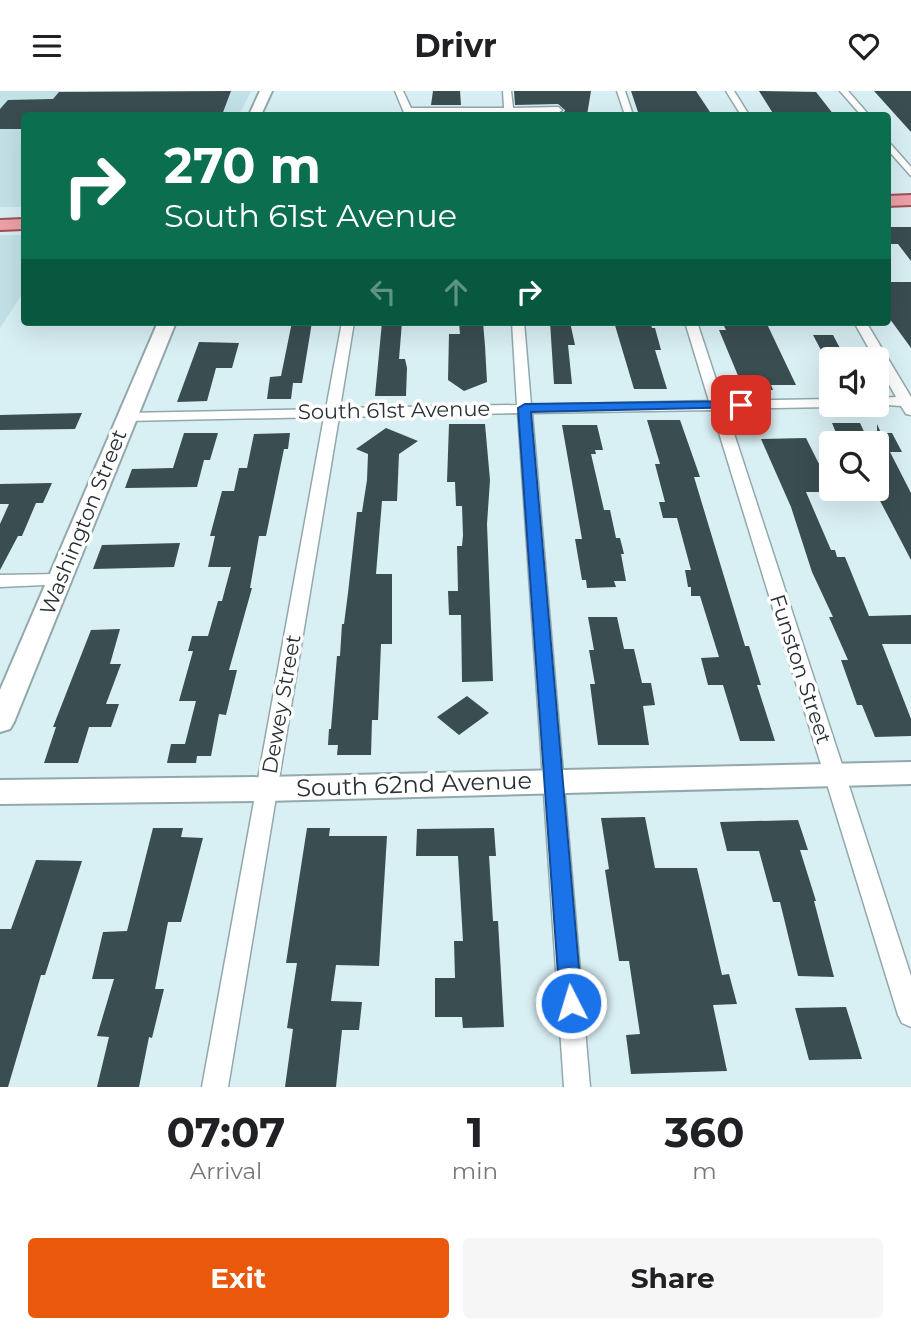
<!DOCTYPE html>
<style>
:root{--surface:#fff;--page:#f6f6f6;--text:#202124;--muted:#757577;--accent:#ea580c}
body{margin:0;font-family:Montserrat,sans-serif;background:var(--page);color:var(--text);height:100vh;display:flex;flex-direction:column;font-size:26px;white-space:nowrap}
*{box-sizing:border-box;margin:0}
p{font-size:23px;color:var(--muted)}
.icon{flex:none;width:38px;height:38px;fill:none;stroke:currentColor;stroke-width:2;stroke-linecap:round;stroke-linejoin:round}
.map{position:relative;height:996px;overflow:hidden}
.panel{display:flex;flex-direction:column;background:var(--surface);flex:1}
.panel>*{flex:none}
.guide{position:absolute;left:21px;top:21px;width:870px;height:214px;border-radius:7px;box-shadow:0 7px 28px #0002;background:#0b6e4f;color:#fff;overflow:hidden}
.fabs{position:absolute;left:819px;top:256px;display:grid;gap:14px}
.fabs a{display:grid;place-items:center;width:70px;height:70px;border-radius:7px;background:var(--surface);box-shadow:0 7px 28px #0002;font-size:35px}
.pin{position:absolute;display:grid;place-items:center;width:60px;height:60px;color:#fff;margin:-30px;border-radius:14px;box-shadow:0 4px 10px #0006}
.me{position:absolute;width:77px;margin:-38px;rotate:355deg;stroke-linejoin:round;filter:drop-shadow(0 0 5px #0008)}
.turn{display:flex;align-items:center;gap:24px;height:147px;padding:0 28px;font-size:32px}
.turn .icon{width:91px;height:91px;stroke-width:2.5}
.turn b{display:block;font-size:49px;line-height:60px}
.lanes{display:flex;align-items:center;height:66px;padding:0 28px;background:#0003;justify-content:center;gap:35px;direction:ltr}
.lanes .off{opacity:.35}
.eta{display:flex;justify-content:space-evenly;align-items:center;height:119px;text-align:center}
.eta b{font-size:42px;font-weight:700;line-height:49px}
.cta{display:flex;gap:14px;margin-top:auto;padding:14px 28px}
.cta a{flex:1;height:80px;border-radius:7px;background:var(--accent);color:#fff;font-size:28px;font-weight:700;line-height:80px;text-align:center}
.cta a+a{background:var(--page);color:var(--text)}
header{display:flex;justify-content:space-between;align-items:center;height:91px;padding:0 28px;background:var(--surface);font-size:32px;font-weight:700}
.map>svg:first-child{display:block}
</style>
<header><svg class="icon" aria-label="menu" viewBox="0 0 24 24"><path d="M4 6h16M4 12h16M4 18h16"/></svg>Drivr<svg class="icon" aria-label="heart" viewBox="0 0 24 24"><path d="M12 20l-8-8c-3-5 5-10 8-4 3-6 11-1 8 4z"/></svg></header>
<div class="map">
<svg width="911" height="996" viewBox="0 0 911 996">
<rect width="100%" height="100%" fill="#d8eff3"/>
<path fill="#c3e2e7" d="M0 0H251L239 24H24V116H0Z
M0 144H24V200L0 237Z"/>
<path fill="#3a4d50" d="M231 0 222 24H24V38H0V18L8 9 53 8 59 1Z
M433 0H460L461 14H431Z
M514 0H591L587 24H563L565 19 558 13 515 14Z
M631 0H696L712 24H639Z
M759 0 816 1 834 24H774Z
M874 0H911V41Z
M887 136H911V170L898 153H887Z
M887 191H911V257L887 224Z
M292 231H312L302 292H293L291 308H267L270 286 281 285Z
M382 231H402L399 268H405L407 277 406 305H375Z
M459 231H483L485 255 487 291 464 300 448 289 449 243H460Z
M550 231H570L575 254H568L572 293H554Z
M614 231H650L652 237H655L661 259H655L667 298H634Z
M722 231H766L796 294H771L773 299H744L719 239H726Z
M813 244H833L842 261H822Z
M199 251 239 252 232 277H216L207 310 177 311Z
M82 322 75 338 0 339V324Z
M647 329H680L700 386H694L745 555H749L761 594H757L775 650H740L723 594H708L701 567 719 566 700 505H691V496H688L685 479H691L677 427H663L659 411H665L655 373H660Z
M832 332H860L868 349H839Z
M449 333H485L490 389 487 433 493 590 462 591 461 524H449L448 500H458L457 455H462L463 444 462 415H456L455 391H447Z
M877 333 881 342H892L902 361H890L911 402V469L877 404V352H871L866 342H877Z
M562 334H597L603 359H595L596 363H591L604 419H610L616 447H620L624 463H621L626 490H614L616 496 587 497 586 489H582L575 448H582Z
M386 337 418 350 399 363 397 410H382L376 483H392V553H381L378 629H372L371 664H337L338 654H328L329 638H331L337 565H340L342 533H344L348 502 357 421H362L367 389 368 363 356 358Z
M184 342H218L210 369H204L197 396 125 397 132 378 173 377Z
M290 342 288 358H284L266 445H259L250 497H252L229 579H237L226 624 219 623 211 665H197L196 672H167L171 653H185L196 610H179L193 560H188L192 545H208L218 510H222L231 476H208L215 445H210L222 400H234L239 377H247L254 343Z
M806 347 833 401H806L831 459H835L837 466H845L869 525 911 524V553H882L911 628V645L875 646 862 614H857L841 569H848L829 526H833L812 481 791 416 761 348Z
M52 392 43 412H36L22 445H18L0 479V433L9 413H0V393Z
M180 452 174 476 93 478 102 454Z
M588 526H617L624 558H634L642 592H651L655 614 643 615 649 654H598L590 593H595L589 559H594Z
M120 538 110 573H121L106 613H119L111 636H89L78 672H44L56 636H53L91 539Z
M467 605 489 622 459 644 437 626Z
M645 726 655 777H697L722 884 729 883 737 913 713 914 727 980 631 983 626 944 640 943 629 870H619L605 779 609 778 601 727Z
M798 729 808 759H800L816 810H814L834 886 798 885 780 811H773L759 760H727L720 731Z
M153 737H183L181 746 203 747 181 831H168L155 898H164L152 947 149 946 139 996H97L109 946 97 945 114 888H92L103 841 127 840Z
M307 737H330L329 745H387L379 875 336 874 331 910 362 911 359 939H342L336 996H285L293 938 287 937 297 872H286Z
M494 737 496 765H489L493 830H498L504 936 463 937 462 926H435V887H455L454 850H463L458 765H416L417 738Z
M36 769 82 770 45 884H41L8 996H0V838H11Z
M846 916 862 968 809 969 795 917Z"/>
<g fill="none" stroke-linecap="round" stroke-linejoin="round">
<defs>
<path id="street" d="M395 0H403L411 17H504L503 0H511L513 17 558 16 562 19 558 22 405 24Z
M617 0H625L633 24H625Z
M726 0H734L749 24H741Z
M840 0H848L869 24H861Z
M887 49 911 76V85L887 58Z
M342 231H354L340 317 517 314 512 231H524L531 314 709 310 685 231H697L723 310 831 308V313H837L831 316 726 318 911 885V936L902 932 898 924 712 319 532 322 590 996H564L518 322 339 326 228 996H202L324 326 125 330 118 326 125 322 326 318Z
M854 231H866L911 306V324L906 323 901 315 872 313H877V307L896 306Z
M60 483 66 485 69 489 66 493 0 496V484Z"/>
<path id="secondary" d="M260 0H272L261 24H249Z
M158 231H176L14 631 10 638 0 641V599Z
M911 671V693L266 710 0 713V689L266 686Z"/>
<path id="primary" d="M911 104V114L887 115V105Z
M24 128V138L0 139V129Z"/>
</defs>
<use href="#street" stroke="#92a8ab" stroke-width="3"/>
<use href="#secondary" stroke="#92a8ab" stroke-width="4"/>
<use href="#primary" stroke="#a05059" stroke-width="4"/>
<use href="#street" fill="#fff" fill-rule="evenodd"/>
<use href="#secondary" fill="#fff" fill-rule="evenodd"/>
<use href="#primary" fill="#eda0a7" fill-rule="evenodd"/>
</g>
<path fill="#1a73e8" stroke="#114b97" stroke-width="2" d="M741 310 747 314 745 316 531 321 582 912 579 920 571 923 563 920 560 912 518 317 525 313Z"/>
<g text-anchor="middle" dominant-baseline="central" stroke-width="7" stroke-linejoin="round" paint-order="stroke">
<g font-size="21" fill="#283133" stroke="#fff">
<text transform="translate(394 319) rotate(-1)">South 61st Avenue</text>
<text transform="translate(83 431) rotate(-68)">Washington Street</text>
<text transform="translate(801 578) rotate(72)">Funston Street</text>
<text transform="translate(281 613) rotate(-80)">Dewey Street</text>
</g>
<g font-size="24" fill="#283133" stroke="#fff">
<text transform="translate(414 693) rotate(-2)">South 62nd Avenue</text>
</g>
</g>
</svg>
<div class="fabs">
<a><svg class="icon" aria-label="sound" viewBox="0 0 24 24"><path d="M4 9h4l5-4v14l-5-4H4zM17 9q2 3 0 6"/></svg></a>
<a><svg class="icon" aria-label="search" viewBox="0 0 24 24"><circle cx="10" cy="10" r="6"/><path d="M15 15l6 6"/></svg></a>
</div>
<div class="pin" style="left:741px;top:314px;background:#d93025"><svg class="icon" aria-label="arrive" viewBox="0 0 24 24"><path d="M6 21V4h12l-3 4 3 4H6"/></svg></div>
<svg class="me" style="left:571px;top:912px" viewBox="-20 -20 40 40"><circle r="17" fill="#1a73e8" stroke="#fff" stroke-width="3"/><path d="M0-11L8 9 0 5-8 9z" fill="#fff"/></svg>
<div class="guide">
<div class="turn"><svg class="icon" aria-label="right" viewBox="0 0 24 24"><path d="M7 20v-9h11M14 6l5 5-5 5"/></svg><div><b>270 m</b>South 61st Avenue</div></div>
<div class="lanes"><svg class="icon off" aria-label="left" viewBox="0 0 24 24"><path d="M17 20v-9H6M10 6l-5 5 5 5"/></svg><svg class="icon off" aria-label="ahead" viewBox="0 0 24 24"><path d="M12 20V5M6 11l6-6 6 6"/></svg><svg class="icon" aria-label="right" viewBox="0 0 24 24"><path d="M7 20v-9h11M14 6l5 5-5 5"/></svg></div>
</div>
</div>
<section class="panel">
<div class="eta">
<div><b>07:07</b><p>Arrival</p></div>
<div><b>1</b><p>min</p></div>
<div><b>360</b><p>m</p></div>
</div>
<div class="cta"><a>Exit</a><a>Share</a></div>
</section>
